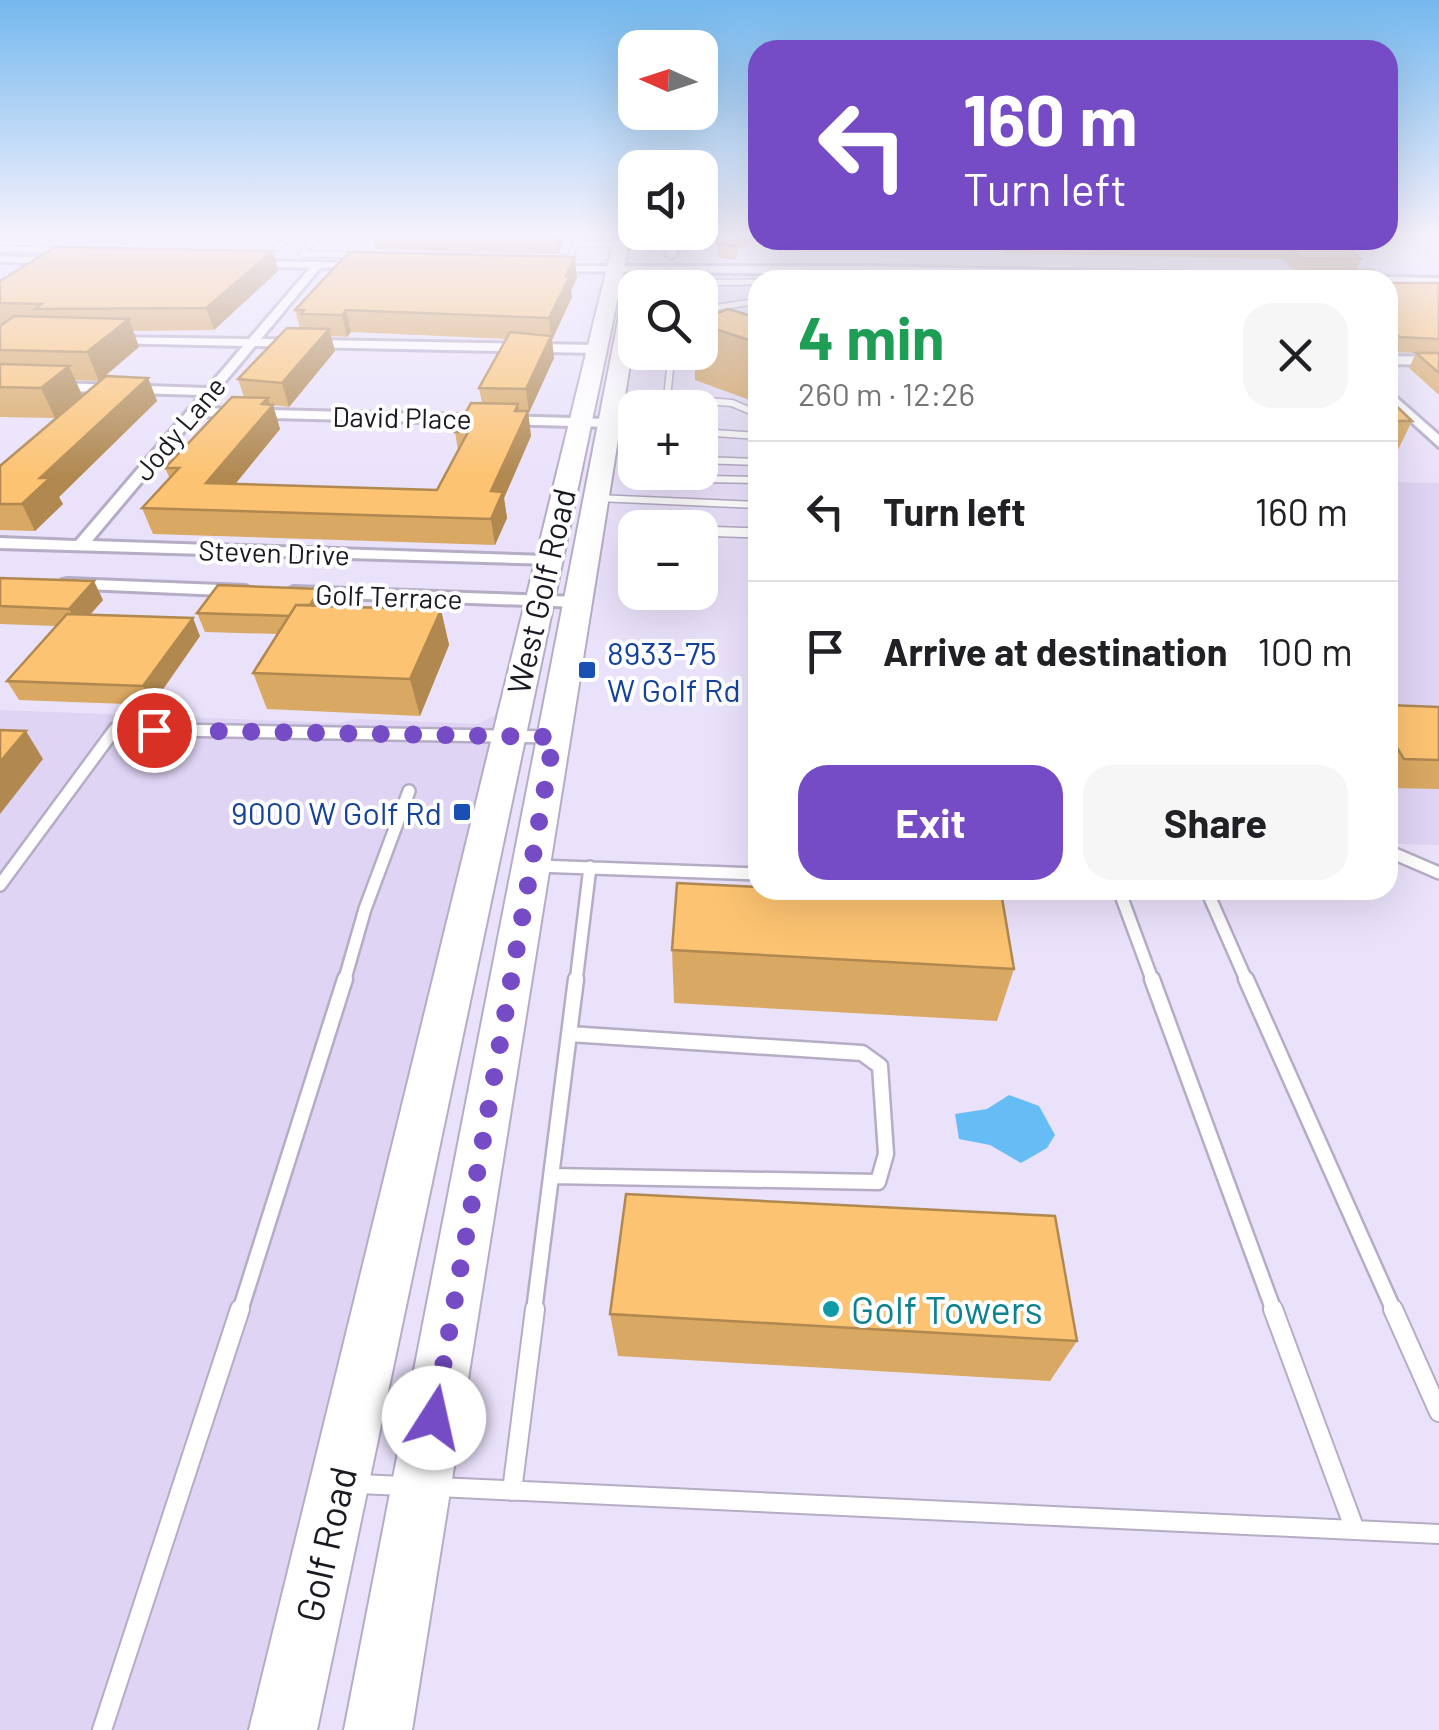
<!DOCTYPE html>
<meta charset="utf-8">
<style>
:root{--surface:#fff;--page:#f6f6f6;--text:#202124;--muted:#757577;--line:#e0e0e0;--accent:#754cc5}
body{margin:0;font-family:Barlow,sans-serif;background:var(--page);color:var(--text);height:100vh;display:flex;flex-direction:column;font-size:38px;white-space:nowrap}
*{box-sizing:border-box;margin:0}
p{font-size:32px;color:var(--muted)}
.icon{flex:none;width:55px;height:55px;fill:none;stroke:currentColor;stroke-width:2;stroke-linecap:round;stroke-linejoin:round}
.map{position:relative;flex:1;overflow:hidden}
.panel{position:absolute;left:748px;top:270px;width:650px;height:630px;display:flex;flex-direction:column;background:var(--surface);border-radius:30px;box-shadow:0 10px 40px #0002}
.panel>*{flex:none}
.guide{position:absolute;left:748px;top:40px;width:650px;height:210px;border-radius:30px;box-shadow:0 10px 40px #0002;background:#754cc5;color:#fff;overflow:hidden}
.needle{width:65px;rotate:273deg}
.controls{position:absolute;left:618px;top:30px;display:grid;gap:20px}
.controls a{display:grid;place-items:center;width:100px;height:100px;border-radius:20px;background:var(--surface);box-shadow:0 10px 40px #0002;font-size:50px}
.pin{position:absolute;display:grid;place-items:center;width:85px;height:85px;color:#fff;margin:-42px;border:5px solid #fff;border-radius:50%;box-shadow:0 2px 10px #0007}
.me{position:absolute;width:110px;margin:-55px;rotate:10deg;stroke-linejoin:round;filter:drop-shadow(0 0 8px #0008)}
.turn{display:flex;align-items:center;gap:35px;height:210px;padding:0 50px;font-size:45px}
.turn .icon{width:130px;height:130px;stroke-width:2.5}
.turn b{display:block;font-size:70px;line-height:85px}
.round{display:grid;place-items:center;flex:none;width:105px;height:105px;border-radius:30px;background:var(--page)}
.head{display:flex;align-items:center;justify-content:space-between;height:170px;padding:0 50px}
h1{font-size:60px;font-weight:700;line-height:75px;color:#1e9e55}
.primary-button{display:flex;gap:20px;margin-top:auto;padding:20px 50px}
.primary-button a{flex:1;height:115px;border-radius:30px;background:var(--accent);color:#fff;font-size:40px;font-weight:700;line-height:115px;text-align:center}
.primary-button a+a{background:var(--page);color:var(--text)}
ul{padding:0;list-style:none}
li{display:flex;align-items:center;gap:30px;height:140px;padding:0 50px;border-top:2px solid var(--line)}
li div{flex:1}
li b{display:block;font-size:38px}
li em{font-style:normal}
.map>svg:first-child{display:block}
</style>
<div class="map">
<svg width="1439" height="1730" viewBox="0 0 1439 1730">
<rect width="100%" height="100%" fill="#eae2fb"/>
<path fill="#dfd4f4" d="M1388 482 1439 483V845L1399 844 1388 824Z
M0 710 338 723 356 719 478 724 497 714 249 1730H0Z"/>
<path fill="#66bdf6" d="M1009 1095 1039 1106 1055 1135 1047 1148 1021 1163 990 1145 959 1139 955 1114 987 1109Z"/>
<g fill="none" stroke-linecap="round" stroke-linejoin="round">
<defs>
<path id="service-far5" d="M332 235 388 236
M0 249 66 250
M259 254 276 249 290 235
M302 254 358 255
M302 254 320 235
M556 260 570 257 576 243 620 245
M680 288V283L758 282
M700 310 758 301
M671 361 672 352"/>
<path id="service-far4" d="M667 398 732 403 758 414
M666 408 671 359
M610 423 635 424
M700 432 758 436
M700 460 758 462
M653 478 758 480
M597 498 758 505"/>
<path id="service-far3" d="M700 531 758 533"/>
<path id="service-far2" d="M1388 851 1439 873
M537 866 758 874
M0 885 115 729 552 737
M1119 890 1153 982
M1172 890 1207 891 1247 982
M344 982 365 909 409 791
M576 982 590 867"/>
<path id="service-far1" d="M1152 979 1274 1311
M1246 979 1394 1311
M552 1176 878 1182 886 1154 880 1066 862 1053 569 1034
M240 1311 345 979
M534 1311 576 979"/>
<path id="service" d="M1273 1309 1355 1530
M1393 1309 1439 1412
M358 1484 404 1486
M438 1487 1439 1534
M512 1491 535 1309
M102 1730 240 1309"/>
<path id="minor" d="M670 235H680L676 255 671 258 666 255Z
M0 256 61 258 66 261 61 264 0 262Z
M248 261 366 263 371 266 320 268 261 339 595 345 601 349 595 353 255 346 203 408 610 419 617 423 610 427 197 416 92 541 547 556 555 561 553 564 0 548V538L76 541 201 395 0 389V381L207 388 243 346 109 343 103 340 109 337 249 339 310 268 244 266Z
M548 266H865L1439 278V284L1388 283V280L544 271Z
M1388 356 1439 357V365L1388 364Z
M1388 390 1439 435V447L1388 401Z
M68 579 246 586 254 591 246 596 62 588V580Z
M293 587 578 597 587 602 578 607 287 596 285 592Z"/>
<path id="primary" d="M615 235H631L317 1730H249Z
M634 280 643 285 635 288V333L412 1730H344L625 285Z"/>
</defs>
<use href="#service-far5" stroke="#b5acc5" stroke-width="8"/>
<use href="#service-far4" stroke="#b5acc5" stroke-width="9"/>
<use href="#service-far3" stroke="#b5acc5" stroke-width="12"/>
<use href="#service-far2" stroke="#b5acc5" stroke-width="16"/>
<use href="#service-far1" stroke="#b5acc5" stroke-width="19"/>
<use href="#service" stroke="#b5acc5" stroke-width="22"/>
<use href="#minor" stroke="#b5acc5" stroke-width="6"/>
<use href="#primary" stroke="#b5acc5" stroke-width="4"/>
<use href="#service-far5" stroke="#fff" stroke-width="5"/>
<use href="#service-far4" stroke="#fff" stroke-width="6"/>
<use href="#service-far3" stroke="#fff" stroke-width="9"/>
<use href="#service-far2" stroke="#fff" stroke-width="11"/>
<use href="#service-far1" stroke="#fff" stroke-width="14"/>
<use href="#service" stroke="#fff" stroke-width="18"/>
<use href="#minor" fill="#fff" fill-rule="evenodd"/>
<use href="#primary" fill="#fff" fill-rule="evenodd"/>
</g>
<path fill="#d9a862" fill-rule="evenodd" d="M372 235H562L563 246 557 254 375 249Z
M718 235H748L747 248H738L736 260 717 257Z
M1426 235H1439V244Z
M1005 240H1339L1361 259 1357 270 1323 280H1309L1312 272H1296L1282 259 1003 253Z
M278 271 214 330 133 331 139 347 99 381 75 380 82 395 55 418 0 417V326L2 324H0V281Z
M577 278 571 290 572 297 552 340 554 358 528 413 531 436 504 498 507 518 495 545 153 534 142 508 170 479 165 468 244 397 238 379 300 328 295 310ZM351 332 507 339 479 388 482 403 455 432 458 450 437 490 235 484 280 429 273 405 289 407 335 351 331 336 347 337Z
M1388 283H1439V395L1409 368 1416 353 1393 352 1388 346Z
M758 318V403L695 380V352H700V320Z
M148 378 157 401 59 497 63 504 35 531 0 530V466Z
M1388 398 1412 421 1396 454H1388Z
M0 578 103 600 90 615 200 636 152 705 19 700 7 681 56 626 0 624Z
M320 589 325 606 441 610 449 645 420 716 267 709 253 673 277 634 205 632 197 613Z
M1439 707V789L1388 788V733Z
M672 950 1014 969 997 1021 674 1003Z
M610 1314 1077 1341 1050 1381 618 1356Z"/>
<path fill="#b08850" d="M555 235H562L563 246 557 254Z
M273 251 278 271 214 330 206 308Z
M575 257 577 278 571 290 572 297 552 340 554 358 529 413 526 389 551 336 549 318 566 276Z
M346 310 351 332 347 337 342 315Z
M129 319 139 347 99 381 87 352Z
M329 329 335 351 289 407 282 383Z
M69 366 82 395 55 418 41 388Z
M148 378 157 401 59 497 63 504 35 531 22 504 40 478Z
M268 398 271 407 273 405 280 429 215 509 206 483Z
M518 404 521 426 528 411 531 436 504 498 507 518 495 545 491 519V491Z
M94 581 103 600 79 627 69 609Z
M320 589 326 607 303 617Z
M441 610 449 645 420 716 410 679Z
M193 618 200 636 152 705 143 686Z
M26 731 43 759 0 814V762Z"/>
<path fill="#fcc372" stroke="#b08850" stroke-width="2.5" d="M718 235H738L736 246 717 243Z
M1029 240H1339L1361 259 1301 258 1287 245Z
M55 247 273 251 206 308 35 309 42 304 0 303V281Z
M349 252 575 257 566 276H570L549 318 346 310 342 315 301 314 304 310H295Z
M1313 269 1373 270 1385 280H1323Z
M1388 283H1439V339L1400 337 1391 329H1388Z
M728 309 758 318V343L700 324V320Z
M14 316 129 319 87 352 0 350V326Z
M287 328 329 329 282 383 238 379Z
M510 332 551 336 526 389 479 388Z
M1416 353H1439V373Z
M0 364 69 366 41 388 0 387Z
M106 376 148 378 40 478H50L22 504H0V466Z
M232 397 268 398 262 404 273 405 206 483 437 490 468 432H455L471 403 518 404 515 411H528L491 491 503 492 491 519 142 508 179 468H165Z
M1388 398 1412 421H1388Z
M0 578 94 581 69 609 0 606Z
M218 585 320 589 310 605H296L289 616 197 613Z
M296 605 441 610 410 679 253 673Z
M67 614 193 618 143 686 7 681Z
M1388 705 1439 707V760L1404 759 1388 733Z
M0 730 26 731 0 762Z
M677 883 758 887V890H824L1002 898 1014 969 672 950Z
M626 1194 1055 1216 1077 1341 610 1314Z"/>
<linearGradient id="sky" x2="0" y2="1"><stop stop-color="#74b8ee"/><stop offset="0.49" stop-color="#f6f2fd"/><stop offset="1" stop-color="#f6f2fd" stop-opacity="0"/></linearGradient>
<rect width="1439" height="477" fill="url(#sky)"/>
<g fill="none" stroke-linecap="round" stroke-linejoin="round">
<path stroke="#754cc5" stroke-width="18" stroke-dasharray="0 32.4" d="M154 730 554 737 434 1418"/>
</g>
<g fill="#1a4fb4" stroke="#fff" stroke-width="4">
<rect x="577" y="660" width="20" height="20" rx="5"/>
<rect x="452" y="802" width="20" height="20" rx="5"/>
</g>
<circle fill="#0f9aa8" stroke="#fff" stroke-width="4" cx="831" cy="1309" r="10"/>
<g text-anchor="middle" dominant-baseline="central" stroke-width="8" stroke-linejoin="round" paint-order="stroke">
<g font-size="28" fill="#1c1922" stroke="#fff">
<text transform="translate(402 417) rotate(1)">David Place</text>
<text transform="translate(179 428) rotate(-50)">Jody Lane</text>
<text transform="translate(274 552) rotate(2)">Steven Drive</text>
<text transform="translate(389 596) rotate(2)">Golf Terrace</text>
</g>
<g font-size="32" fill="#1c1922" stroke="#fff">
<text transform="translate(540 591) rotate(-77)">West Golf Road</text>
</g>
<g font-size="32" fill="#164399" stroke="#fff" text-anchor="start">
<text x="607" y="652">8933-75<tspan x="607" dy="37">W Golf Rd</tspan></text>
<text x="442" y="812" text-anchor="end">9000 W Golf Rd</text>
</g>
<g font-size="38" fill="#0d838f" stroke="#fff" text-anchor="start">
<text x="851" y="1309">Golf Towers</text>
</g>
<g font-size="38" fill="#1c1922" stroke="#fff">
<text transform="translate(325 1544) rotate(-77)">Golf Road</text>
</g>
</g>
</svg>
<div class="controls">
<a><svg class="needle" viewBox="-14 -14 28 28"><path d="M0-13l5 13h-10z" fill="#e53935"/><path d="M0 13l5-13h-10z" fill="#757577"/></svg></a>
<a><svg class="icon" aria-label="sound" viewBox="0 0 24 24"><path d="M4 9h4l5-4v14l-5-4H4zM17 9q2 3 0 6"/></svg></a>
<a><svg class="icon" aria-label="search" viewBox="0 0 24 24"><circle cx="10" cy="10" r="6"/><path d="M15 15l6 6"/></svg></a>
<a>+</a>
<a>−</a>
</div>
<div class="pin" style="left:154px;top:730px;background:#d93025"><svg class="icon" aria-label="arrive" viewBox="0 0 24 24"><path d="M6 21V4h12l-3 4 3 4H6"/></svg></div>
<svg class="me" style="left:434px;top:1418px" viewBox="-20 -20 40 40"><circle r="19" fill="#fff"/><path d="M0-13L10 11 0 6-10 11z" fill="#754cc5"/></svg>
<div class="guide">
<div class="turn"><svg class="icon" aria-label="left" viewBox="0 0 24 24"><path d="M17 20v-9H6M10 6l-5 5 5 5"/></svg><div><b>160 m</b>Turn left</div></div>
</div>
<section class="panel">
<div class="head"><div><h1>4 min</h1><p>260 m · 12:26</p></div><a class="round"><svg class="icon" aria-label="close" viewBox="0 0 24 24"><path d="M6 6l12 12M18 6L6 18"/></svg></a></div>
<ul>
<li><svg class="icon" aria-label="left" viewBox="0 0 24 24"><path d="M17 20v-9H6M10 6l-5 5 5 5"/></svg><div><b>Turn left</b></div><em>160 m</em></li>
<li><svg class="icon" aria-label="arrive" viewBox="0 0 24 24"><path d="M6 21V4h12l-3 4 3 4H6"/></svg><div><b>Arrive at destination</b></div><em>100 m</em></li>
</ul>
<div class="primary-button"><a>Exit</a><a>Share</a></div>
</section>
</div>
